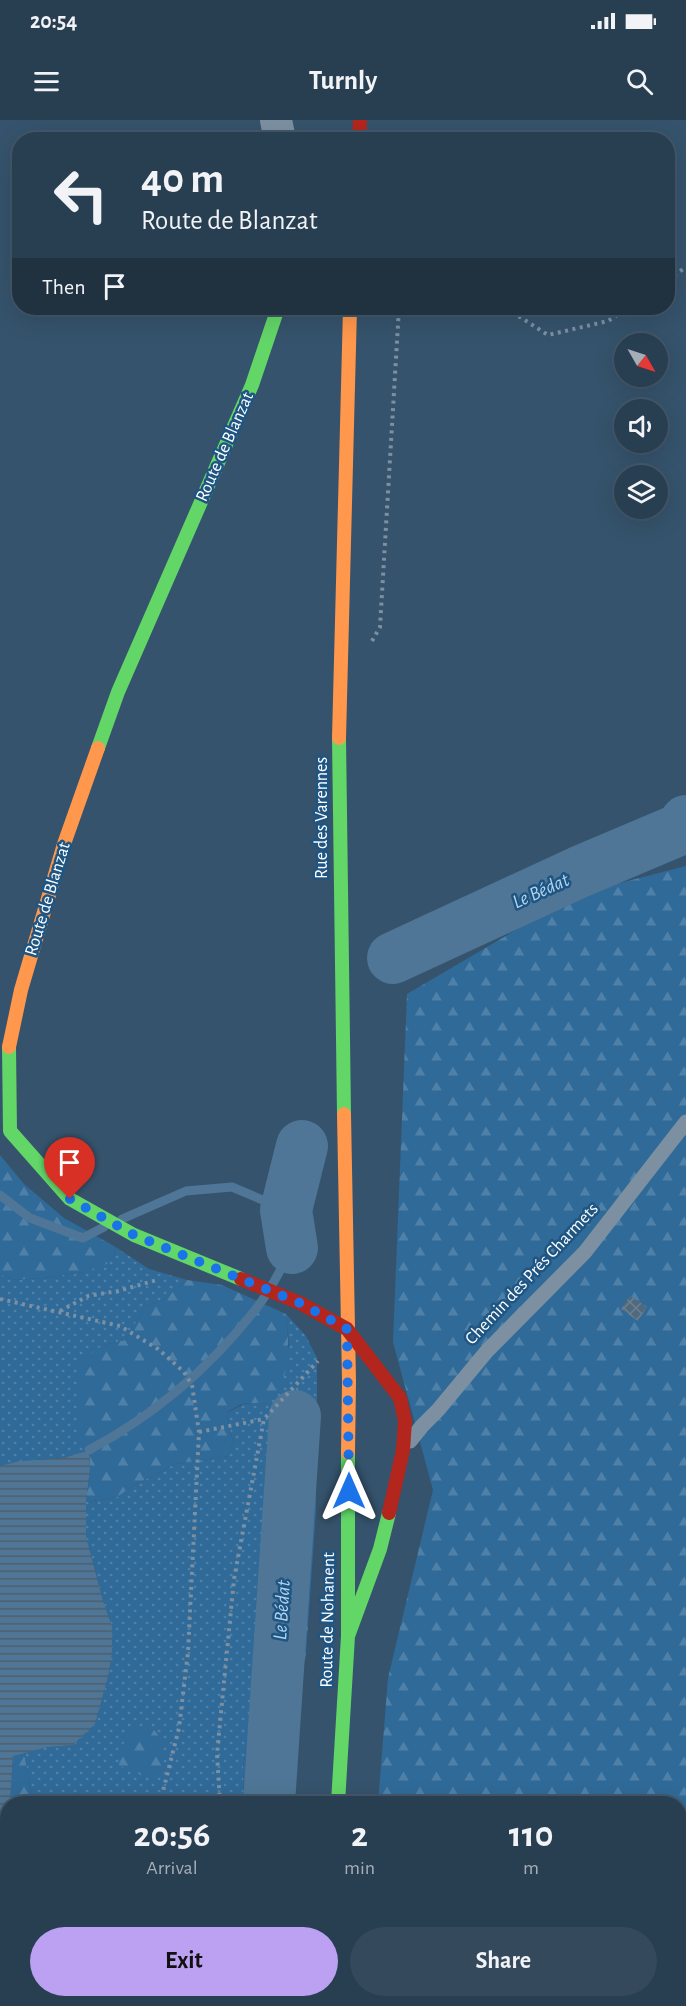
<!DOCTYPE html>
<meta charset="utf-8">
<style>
:root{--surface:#283e51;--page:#34495b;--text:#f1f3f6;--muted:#a5aeb7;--line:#445768;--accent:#bca0f2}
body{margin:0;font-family:"Alegreya Sans",sans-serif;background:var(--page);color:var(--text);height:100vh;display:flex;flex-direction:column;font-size:22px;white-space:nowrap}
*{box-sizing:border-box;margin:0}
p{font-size:20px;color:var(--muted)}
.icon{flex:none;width:33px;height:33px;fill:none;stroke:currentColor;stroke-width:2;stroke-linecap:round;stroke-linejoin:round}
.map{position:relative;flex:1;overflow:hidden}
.details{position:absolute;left:0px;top:1676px;width:687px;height:212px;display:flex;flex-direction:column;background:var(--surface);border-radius:24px 24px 0 0;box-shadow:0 6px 24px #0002,0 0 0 2px var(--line)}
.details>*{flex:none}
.banner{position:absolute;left:12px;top:12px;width:663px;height:183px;border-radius:24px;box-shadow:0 6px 24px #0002,0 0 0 2px var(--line);background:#283e51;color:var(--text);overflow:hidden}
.needle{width:39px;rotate:129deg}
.controls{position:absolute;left:614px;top:213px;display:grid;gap:12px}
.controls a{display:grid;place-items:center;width:54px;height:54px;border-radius:50%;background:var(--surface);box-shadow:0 6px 24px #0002,0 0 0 2px var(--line);font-size:30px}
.pin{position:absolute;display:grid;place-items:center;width:51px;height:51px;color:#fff;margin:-62px -26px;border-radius:50% 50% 50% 0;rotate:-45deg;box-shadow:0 0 6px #0007}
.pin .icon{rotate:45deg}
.me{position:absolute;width:66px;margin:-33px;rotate:0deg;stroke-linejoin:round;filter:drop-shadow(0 0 4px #0008)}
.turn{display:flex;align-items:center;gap:21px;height:126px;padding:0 30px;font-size:27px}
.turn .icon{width:78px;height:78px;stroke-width:2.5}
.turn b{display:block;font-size:42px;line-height:51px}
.then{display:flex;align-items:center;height:57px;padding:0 30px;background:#0003;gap:12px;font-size:22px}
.eta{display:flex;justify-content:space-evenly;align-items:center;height:102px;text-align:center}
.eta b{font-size:36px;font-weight:700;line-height:42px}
.button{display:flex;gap:12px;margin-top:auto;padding:12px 30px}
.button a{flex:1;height:69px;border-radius:36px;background:var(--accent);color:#111;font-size:24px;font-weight:700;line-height:69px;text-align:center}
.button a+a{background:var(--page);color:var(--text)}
.status{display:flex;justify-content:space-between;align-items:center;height:42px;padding:0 30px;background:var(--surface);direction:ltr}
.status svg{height:16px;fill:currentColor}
header{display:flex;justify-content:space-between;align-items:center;height:78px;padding:0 30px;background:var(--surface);font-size:27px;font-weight:700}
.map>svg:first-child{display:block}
</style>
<div class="status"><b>20:54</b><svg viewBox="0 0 49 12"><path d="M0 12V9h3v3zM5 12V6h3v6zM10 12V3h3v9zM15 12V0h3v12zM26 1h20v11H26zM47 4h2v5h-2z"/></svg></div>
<header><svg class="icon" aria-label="menu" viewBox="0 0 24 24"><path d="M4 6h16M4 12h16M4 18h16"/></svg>Turnly<svg class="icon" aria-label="search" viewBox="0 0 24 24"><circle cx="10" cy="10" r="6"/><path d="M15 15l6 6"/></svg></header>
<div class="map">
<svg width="686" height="1886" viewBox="0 0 686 1886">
<defs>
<pattern id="grass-dots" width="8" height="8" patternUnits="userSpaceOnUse" patternTransform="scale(1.5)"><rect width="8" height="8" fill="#306a98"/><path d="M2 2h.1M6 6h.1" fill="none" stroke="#4f80a7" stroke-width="1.8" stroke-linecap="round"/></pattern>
<pattern id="forest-firs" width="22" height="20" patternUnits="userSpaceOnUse" patternTransform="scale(1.5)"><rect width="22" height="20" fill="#306a98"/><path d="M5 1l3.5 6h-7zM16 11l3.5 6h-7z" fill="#4f80a7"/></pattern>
<pattern id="water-rules" width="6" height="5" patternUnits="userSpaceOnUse" patternTransform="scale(1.5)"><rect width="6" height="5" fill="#4f7696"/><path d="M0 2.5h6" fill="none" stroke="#4d5f6d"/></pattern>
<pattern id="building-cross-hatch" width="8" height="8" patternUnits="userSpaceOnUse" patternTransform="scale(1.5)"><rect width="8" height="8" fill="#51697d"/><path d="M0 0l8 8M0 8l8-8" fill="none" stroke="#6b8090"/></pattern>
</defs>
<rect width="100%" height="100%" fill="#35536c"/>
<path fill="url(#grass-dots)" d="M114 1126 149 1149 187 1160 163 1180 145 1186 126 1220 103 1225 89 1330 64 1338 19 1341 0 1346V1154L14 1160 43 1158 84 1152 115 1137Z
M286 1194 306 1216 317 1238V1289L310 1293 285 1294 268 1322 273 1359 252 1598 243 1646 244 1683H178L168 1679 155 1683H88L79 1673 51 1682H38L31 1673 24 1632 48 1627 73 1625 95 1604 108 1557 112 1534V1506L103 1481 86 1416V1382L117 1377 133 1366 175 1344 229 1336 233 1322 226 1293 244 1284 261 1282 289 1226Z
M95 1880H248V1886H94Z"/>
<path fill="url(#forest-firs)" d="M686 746V1886H361L362 1880H680V1683H378L388 1558 433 1370 393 1222 407 874 577 774Z
M0 1035 24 1064 64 1098 114 1126 115 1137 107 1144 84 1152 43 1158 14 1160 0 1154Z
M187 1160 222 1165 286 1194C289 1222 294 1269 261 1282 255 1284 248 1282 243 1284 237 1286 231 1290 226 1293L233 1322 229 1336 175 1344 133 1366 117 1377 86 1382 90 1349 89 1330 79 1316V1242L103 1225 126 1220 145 1186 163 1180Z
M310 1293 315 1308 316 1390 306 1534 288 1609 293 1654 282 1683H244L243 1646 252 1598 273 1359C269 1329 262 1318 285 1294Z
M148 1603C152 1608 158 1613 160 1619 162 1623 161 1629 162 1633 166 1667 136 1656 119 1645 122 1622 126 1611 148 1603Z
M24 1632 31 1673 38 1682H51L79 1673 88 1683H10L13 1636Z"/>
<path fill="url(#water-rules)" d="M89 1330 90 1349 86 1382V1416L103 1481 112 1506V1534L108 1557 95 1604 73 1625 48 1627 13 1636 10 1683H8L5 1713 0 1722V1346L19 1341 64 1338Z
M0 1756 2 1759 7 1760 8 1880H71L67 1886H0Z"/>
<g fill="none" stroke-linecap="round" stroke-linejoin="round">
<path stroke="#4f7696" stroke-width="9" d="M0 1075 30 1098 83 1118 104 1107
M122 1099 186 1071 232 1067 286 1090
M89 1330C151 1297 207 1250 251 1195 268 1175 280 1151 292 1128"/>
<path stroke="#4f7696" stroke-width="52" d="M393 838 579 752 683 708 686 701
M292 1128 286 1090 302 1026
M269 1683 295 1296
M263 1886V1880"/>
</g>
<path fill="url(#building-cross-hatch)" d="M630 1176 647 1187 638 1201 621 1189Z"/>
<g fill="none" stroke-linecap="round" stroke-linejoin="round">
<path stroke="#7c90a2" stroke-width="4" stroke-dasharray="3 4.5" stroke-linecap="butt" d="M668 160 686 147
M506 188 548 215 608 201 628 188
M372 521 380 507 399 188
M0 1179 120 1206 158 1229 184 1252 192 1265 199 1312 188 1532 179 1608 160 1683
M60 1191 88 1176 118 1171 157 1160
M199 1312 264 1299
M220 1683 217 1634 234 1459 264 1299 318 1241
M231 1880V1886
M132 1886 133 1880"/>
<path stroke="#7c90a2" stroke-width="15" d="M410 1321 422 1306 438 1290 487 1231 585 1132 686 1002"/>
<path stroke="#7c90a2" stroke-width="32" d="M276 0 280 20"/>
<path stroke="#63d668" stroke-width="14" d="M339 618 344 994
M98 628 118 572 252 265 278 188
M9 927 10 1011 70 1079 134 1115 241 1159
M348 1516 380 1429 389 1393
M338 1683 348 1516V1333"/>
<path stroke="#ff974d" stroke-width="14" d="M339 618 350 188
M9 927 21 870 64 724 98 628
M344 994 349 1261 348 1333"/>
<path stroke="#b3261e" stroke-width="14" d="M359 20 360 0
M241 1159 300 1183 347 1209 400 1278 405 1301 403 1330 389 1393
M320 1886 321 1880"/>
</g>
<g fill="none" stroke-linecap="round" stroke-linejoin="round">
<path stroke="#1a73e8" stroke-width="10" stroke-dasharray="0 18" d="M70 1079 134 1115 300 1183 347 1209 349 1371"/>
</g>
<g text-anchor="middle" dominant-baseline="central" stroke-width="5" stroke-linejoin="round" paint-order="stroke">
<g font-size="18" fill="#fff" stroke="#1f5582">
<text transform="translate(225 327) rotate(-66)">Route de Blanzat</text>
<text transform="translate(322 698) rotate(-90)">Rue des Varennes</text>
<text transform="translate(48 779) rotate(-73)">Route de Blanzat</text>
<text transform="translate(532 1154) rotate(-47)">Chemin des Prés Charmets</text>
<text transform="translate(328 1500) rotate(-89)">Route de Nohanent</text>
</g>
<g font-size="20" font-style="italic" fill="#b1d5f0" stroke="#1f5582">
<text transform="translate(541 771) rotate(-24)">Le Bédat</text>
<text transform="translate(282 1490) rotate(-86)">Le Bédat</text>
</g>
</g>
</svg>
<div class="controls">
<a><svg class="needle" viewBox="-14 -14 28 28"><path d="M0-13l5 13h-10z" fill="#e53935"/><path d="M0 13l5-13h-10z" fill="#a5aeb7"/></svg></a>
<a><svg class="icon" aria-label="sound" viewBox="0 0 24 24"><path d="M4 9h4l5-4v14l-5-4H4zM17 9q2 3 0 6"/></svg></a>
<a><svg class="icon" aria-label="layers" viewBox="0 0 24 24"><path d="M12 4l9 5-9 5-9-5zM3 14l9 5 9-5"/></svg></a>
</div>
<div class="pin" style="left:70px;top:1079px;background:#d93025"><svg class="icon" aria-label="arrive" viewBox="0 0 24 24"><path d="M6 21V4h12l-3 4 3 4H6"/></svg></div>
<svg class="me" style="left:349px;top:1371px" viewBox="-20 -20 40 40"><path d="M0-17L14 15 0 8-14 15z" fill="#1a73e8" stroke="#fff" stroke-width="4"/></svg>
<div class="banner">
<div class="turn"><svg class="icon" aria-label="left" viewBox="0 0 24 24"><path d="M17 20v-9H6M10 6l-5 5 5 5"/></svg><div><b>40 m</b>Route de Blanzat</div></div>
<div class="then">Then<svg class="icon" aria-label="arrive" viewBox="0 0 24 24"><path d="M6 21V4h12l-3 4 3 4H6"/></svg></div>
</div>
<section class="details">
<div class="eta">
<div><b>20:56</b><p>Arrival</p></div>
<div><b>2</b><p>min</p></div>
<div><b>110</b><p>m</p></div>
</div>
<div class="button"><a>Exit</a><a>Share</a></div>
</section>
</div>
